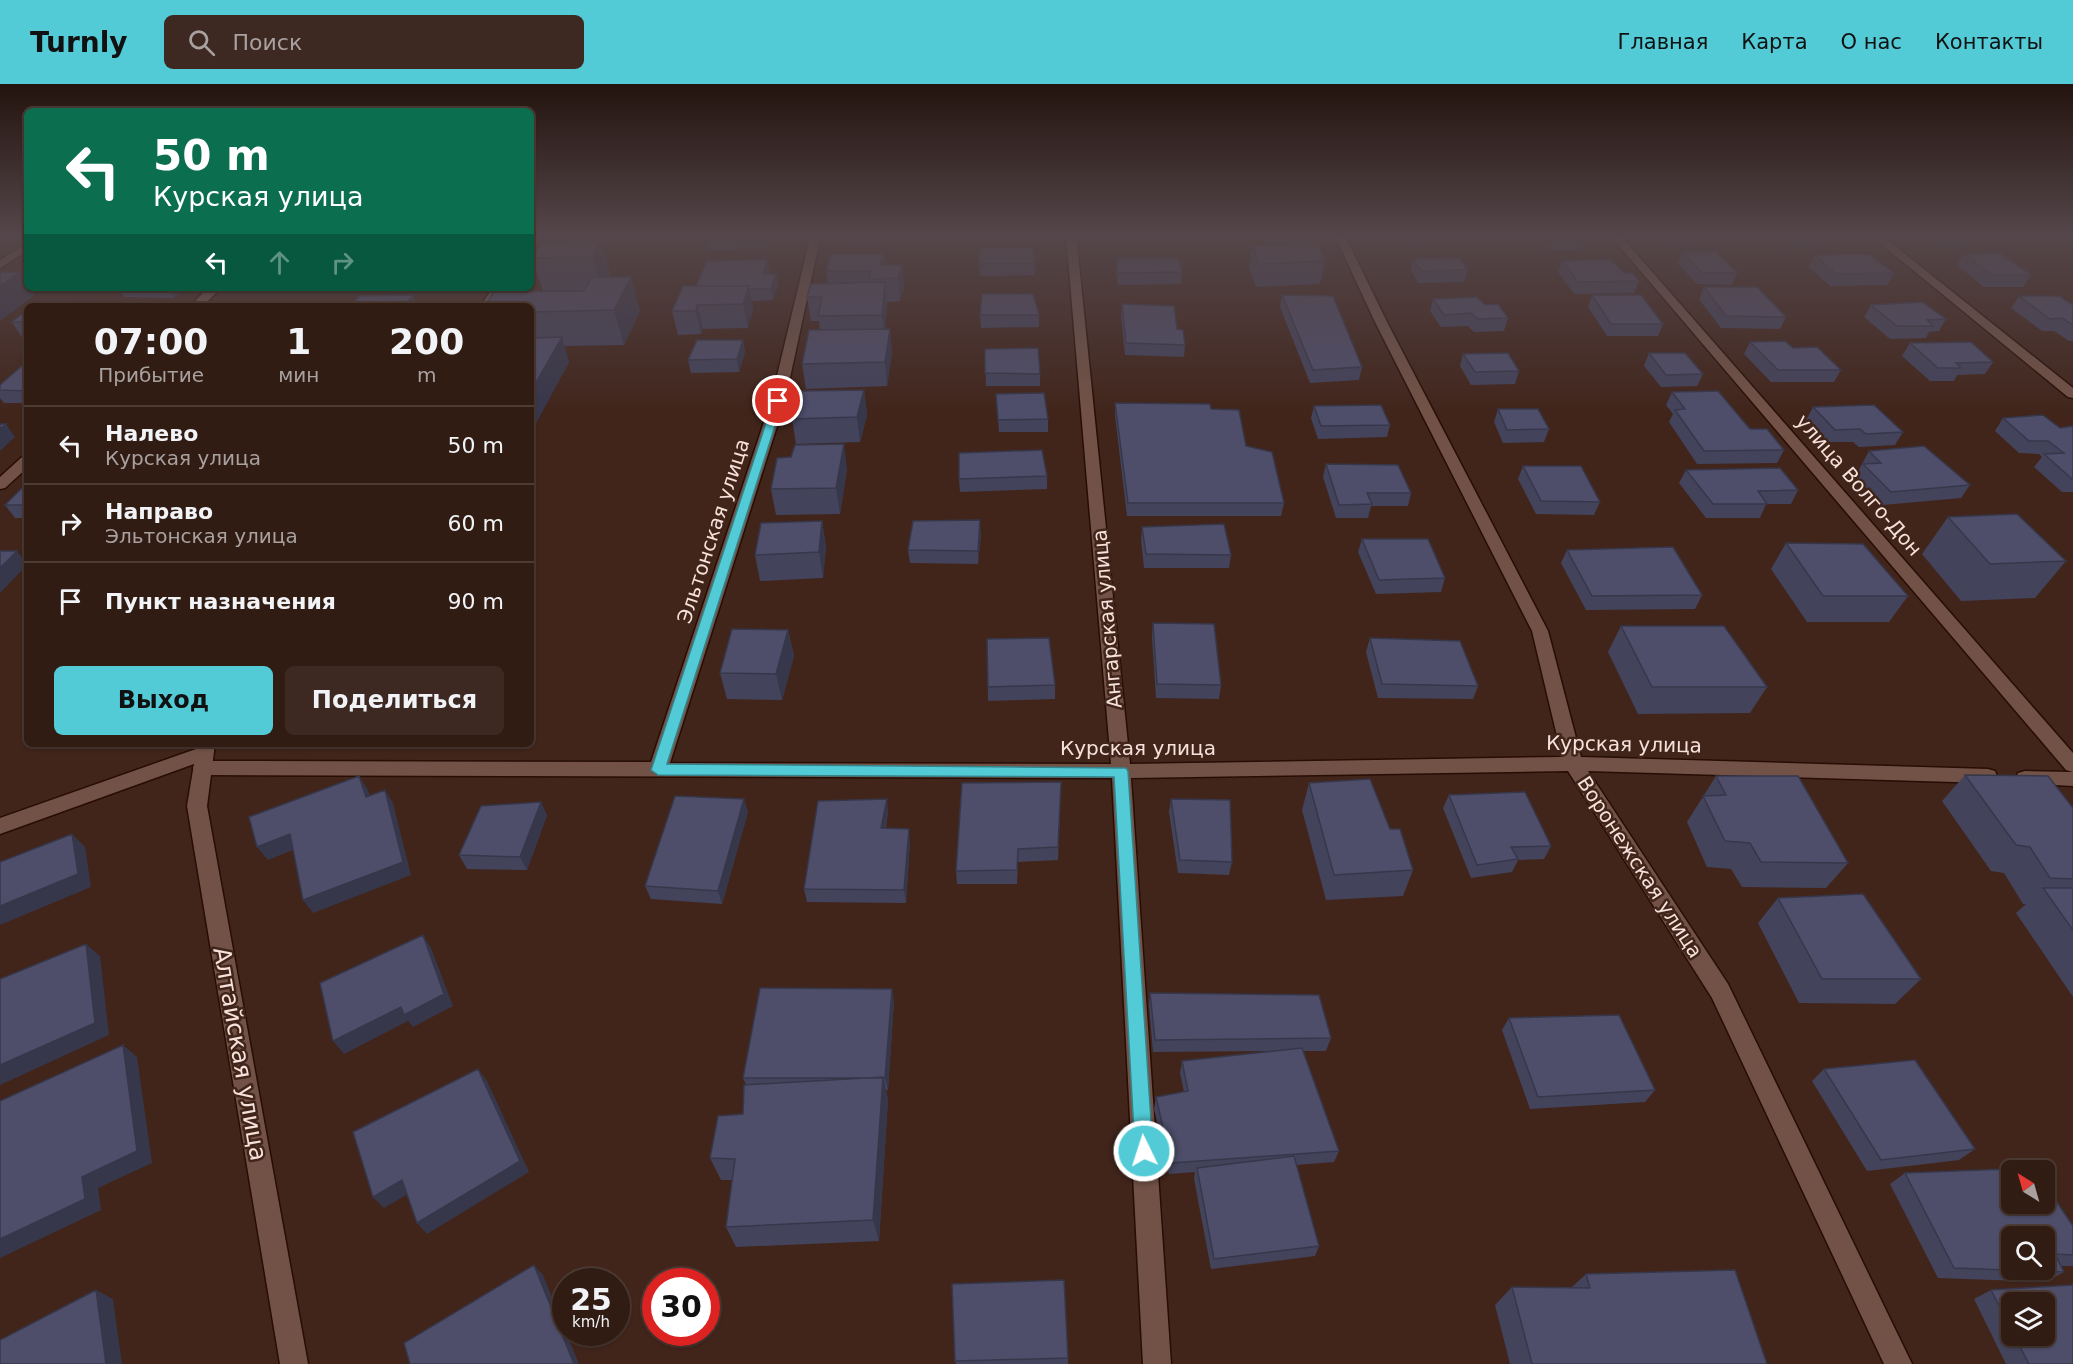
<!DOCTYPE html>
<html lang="ru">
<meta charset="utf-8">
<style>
:root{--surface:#311c14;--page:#3d2922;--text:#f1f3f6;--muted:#a8a1a0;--line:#4c3a34;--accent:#52cbd7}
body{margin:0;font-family:"DejaVu Sans",sans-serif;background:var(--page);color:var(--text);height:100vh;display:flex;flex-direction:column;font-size:22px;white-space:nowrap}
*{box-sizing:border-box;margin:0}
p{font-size:20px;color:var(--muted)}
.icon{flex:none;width:33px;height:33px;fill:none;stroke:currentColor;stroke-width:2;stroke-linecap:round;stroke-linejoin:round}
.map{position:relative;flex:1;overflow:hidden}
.sheet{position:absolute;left:24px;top:219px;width:510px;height:444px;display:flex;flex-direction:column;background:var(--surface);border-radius:9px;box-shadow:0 2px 4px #0004,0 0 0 2px var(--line)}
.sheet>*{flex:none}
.guide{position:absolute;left:24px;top:24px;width:510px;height:183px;border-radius:9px;box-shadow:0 2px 4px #0004,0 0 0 2px var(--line);background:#0b6e4f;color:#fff;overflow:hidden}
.needle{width:39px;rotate:323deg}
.fabs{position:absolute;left:2001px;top:1076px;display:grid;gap:12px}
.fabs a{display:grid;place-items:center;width:54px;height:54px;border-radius:9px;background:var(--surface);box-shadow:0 2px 4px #0004,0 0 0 2px var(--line);font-size:30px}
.speed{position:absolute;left:552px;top:1184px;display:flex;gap:12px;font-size:30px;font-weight:700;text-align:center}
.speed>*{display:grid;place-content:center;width:78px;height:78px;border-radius:50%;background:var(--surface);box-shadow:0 2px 4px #0004,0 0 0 2px var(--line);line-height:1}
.speed small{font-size:15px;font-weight:400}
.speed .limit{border:9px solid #d22;background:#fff;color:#111}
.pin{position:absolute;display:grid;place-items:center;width:51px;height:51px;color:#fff;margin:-26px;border:3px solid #fff;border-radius:50%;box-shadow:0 2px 6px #0007}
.me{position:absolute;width:66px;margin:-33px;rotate:356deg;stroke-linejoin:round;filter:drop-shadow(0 0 4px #0008)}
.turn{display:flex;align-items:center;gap:21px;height:126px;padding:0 30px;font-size:27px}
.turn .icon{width:78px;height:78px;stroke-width:2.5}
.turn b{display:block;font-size:42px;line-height:51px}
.lanes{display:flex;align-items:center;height:57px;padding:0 30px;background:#0003;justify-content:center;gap:30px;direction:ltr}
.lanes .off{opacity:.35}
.eta{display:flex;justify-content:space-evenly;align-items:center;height:102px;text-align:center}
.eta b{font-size:36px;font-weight:600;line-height:42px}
.primary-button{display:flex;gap:12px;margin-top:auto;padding:12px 30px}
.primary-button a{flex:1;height:69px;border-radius:9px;background:var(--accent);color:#111;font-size:24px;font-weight:600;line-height:69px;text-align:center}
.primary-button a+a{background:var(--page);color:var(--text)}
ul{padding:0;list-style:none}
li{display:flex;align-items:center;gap:18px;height:78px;padding:0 30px;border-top:2px solid var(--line)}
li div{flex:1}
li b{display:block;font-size:22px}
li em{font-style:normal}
header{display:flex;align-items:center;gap:36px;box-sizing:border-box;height:84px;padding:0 30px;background:var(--accent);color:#111}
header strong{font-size:28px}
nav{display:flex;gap:33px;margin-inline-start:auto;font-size:21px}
.search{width:420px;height:54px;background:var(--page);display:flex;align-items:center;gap:15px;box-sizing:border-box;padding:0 21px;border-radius:9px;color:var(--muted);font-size:22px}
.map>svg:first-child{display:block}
</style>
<header>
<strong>Turnly</strong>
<div class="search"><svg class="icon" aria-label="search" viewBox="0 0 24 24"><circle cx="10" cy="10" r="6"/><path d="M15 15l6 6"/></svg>Поиск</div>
<nav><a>Главная</a><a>Карта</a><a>О нас</a><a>Контакты</a></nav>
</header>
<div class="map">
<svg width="2073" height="1280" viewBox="0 0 2073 1280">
<rect width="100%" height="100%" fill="#41251b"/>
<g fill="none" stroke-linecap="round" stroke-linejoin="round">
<defs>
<path id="street" d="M811 150H821L785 317 670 679 1111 680 1066 150H1076L1130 680 1562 673 1532 547 1376 240 1334 150H1344L1388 240 1548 547 1581 673 1988 685 1995 687 1997 692 1995 697 1988 699 1588 687 1728 900 1912 1280H1884L1712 914 1568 687 1131 694 1171 1280H1143L1112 694 202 691 195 689 193 684 195 679 202 677 651 678 771 317Z
M1609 150H1619L2073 669V702L2018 699 2016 694 2018 689 2025 687 2073 688 2066 686Z
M1869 150H1880L2073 304V314L2068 313Z
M27 159V167L0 184V176Z
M208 204H221L203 222H190Z
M27 372V384L5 404 0 405V393L22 373Z"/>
<path id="secondary" d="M534 150H544L535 162 531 163V153Z
M493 204H505L492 222H480Z
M197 660H215L207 722 308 1280H280L187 722 194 680 0 750V734L196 665Z"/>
</defs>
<use href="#street" stroke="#270d04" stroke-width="3"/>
<use href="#secondary" stroke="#270d04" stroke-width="3"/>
<use href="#street" fill="#725246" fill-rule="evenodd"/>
<use href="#secondary" fill="#725246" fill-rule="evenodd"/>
</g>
<path fill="#43435c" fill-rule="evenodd" d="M570 150H625L619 160 602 159 610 190 609 193 640 227 624 261 564 262 569 278 531 348V222L543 207 532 174 573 157Z
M709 150H779L774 163H740L738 166H709L707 154Z
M840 150H890L891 160 841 161Z
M986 150H1036V156H986Z
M1266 150H1318L1316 160 1269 161Z
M1391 150H1436L1433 160 1396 161Z
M1537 150H1581L1584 155 1580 166H1549Z
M1643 150H1707L1702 162 1652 161Z
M1774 150H1840L1835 160 1792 163Z
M1918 150H1973L1967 162H1932Z
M2060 150H2073V152L2064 153Z
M1252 161 1325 177 1320 200 1256 203 1249 184Z
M1682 167 1737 189 1732 201 1697 200 1677 179Z
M1964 170 2031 191 2023 203H1984L1957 181Z
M1815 171 1894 189 1887 201 1830 202 1809 183Z
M1117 174 1182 188 1181 200 1118 201 1116 186Z
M768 175 770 187 769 190H776L778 202 773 216 752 217 753 225 748 244 703 245 701 250 678 251 672 227 696 202Z
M1414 175 1468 186 1464 198 1418 199 1411 186Z
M1562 177 1624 189 1639 197 1634 209 1574 210 1558 188Z
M1035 179V191L980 192 979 180Z
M885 181H902L904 204 900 217 887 218 885 245 892 269 887 302 806 305 802 280 820 246 819 237H811L807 213 828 199 826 187Z
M1704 203 1786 233 1780 245 1721 244 1699 215Z
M118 204H187L174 214 124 213Z
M1282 211 1362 283 1359 296 1310 299 1280 223Z
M1592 211 1663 240 1658 252H1607L1588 223Z
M2019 212 2073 221V257H2069L2054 247H2042L2011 224Z
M1433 215 1485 221 1508 234 1504 247 1474 248 1468 242 1441 243 1430 227Z
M1122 220 1177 245 1185 261 1184 273 1125 271 1121 232Z
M1871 221 1946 235 1939 247 1929 248 1926 254 1890 255 1864 233Z
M27 226V261L12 238Z
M980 231H1039V243L981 244Z
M743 256 745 268 739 288 691 289 688 276Z
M1750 258 1793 264 1841 286 1834 298H1771L1744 270Z
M1910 259 1993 278 1985 290 1957 291 1954 297H1930L1902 272Z
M985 265 1040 290V302H986Z
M1649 269 1703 290 1697 302 1661 303 1644 282Z
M1463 270 1519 287 1515 300 1471 301 1460 282Z
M27 280V319H4L0 314V301Z
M864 306 867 331 860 358 796 360 792 335Z
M1672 308 1750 345 1784 366 1777 379 1697 380 1669 338 1673 330 1666 321Z
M996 310 1048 335V348H999Z
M1115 319 1211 325 1246 362 1284 419 1281 432H1127L1115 332Z
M1314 322 1390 341 1387 353 1318 355 1311 334Z
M1813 323 1903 348 1895 361 1859 363 1853 358H1828L1806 336Z
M1498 325 1549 345 1544 358 1503 359 1494 338Z
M2003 334 2060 344 2073 342V408H2062L2034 383 2042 373 2039 370 2019 369 1995 347Z
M1869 367 1970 401 1961 414 1883 421 1855 393Z
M1326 380 1411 409 1408 422H1371L1368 434H1336L1323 393Z
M1523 382 1600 418 1594 431 1536 430 1518 395Z
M847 385 840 430 776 431 771 405Z
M1686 386 1798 406 1791 420H1766L1760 434H1706L1679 399Z
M1047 392V405L960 408 959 395Z
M27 399V434H15L5 421Z
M1948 433 2066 477 2035 514 1961 517 1922 470Z
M822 437 826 463 823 494 760 497 755 471Z
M1142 443 1231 471 1229 484H1144L1141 456Z
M981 450 978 480 910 479 908 466Z
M1362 455 1445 494 1441 508 1376 510 1358 468Z
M1786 459 1908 512 1889 538H1807L1771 485Z
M1567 466 1702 511 1695 525 1586 526 1561 479Z
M1153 539 1221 601 1219 615 1156 614 1152 553Z
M1621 542 1767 603 1750 629 1638 630 1608 568Z
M788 546 794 572 782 616 727 615 720 589Z
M1370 554 1478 602 1473 615 1378 614 1366 568Z
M987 555 1055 601V615L988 617Z
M1965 691 2073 724V913L2016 829 2026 820H2023L2004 789 1991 787 1942 717Z
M1716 692 1848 779 1826 804 1742 803 1731 785 1707 783 1687 738Z
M1061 698 1058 776 1018 778 1017 800H957L956 787Z
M1309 699 1390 745 1413 786 1403 812 1326 816 1302 726Z
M1449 711 1551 762 1544 775 1518 776 1512 788 1471 794 1443 724Z
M1171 715 1232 778 1229 791 1178 789 1169 728Z
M748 728 722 820 651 815 645 802Z
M888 728 886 744 910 758 906 819 807 818 804 805Z
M547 731 527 786 467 785 459 771Z
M1778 814 1921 895 1895 920 1799 919 1758 839Z
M1150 909 1331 954 1326 967H1303L1339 1067 1334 1078 1296 1081 1319 1162 1315 1172 1211 1185 1194 1095 1195 1088 1169 1090 1154 1025 1156 1013 1184 1008 1180 989 1182 977 1276 967 1153 968 1149 921Z
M894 917 888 1006H886L888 1016 879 1157 736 1163 726 1143 732 1096H721L710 1074 743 1030 746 1001 743 994Z
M1509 934 1655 1006 1645 1018 1530 1025 1502 946Z
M1824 985 1975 1065 1959 1076 1867 1087 1812 997Z
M1905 1089 2073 1142V1182H2061L2064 1188 2046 1198 1938 1194 1890 1100Z
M1586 1190 1767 1280H1510L1495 1221 1512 1203H1572Z
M2073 1201V1280H2006L1974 1215 1991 1206ZM2012 1218H2044V1251H2012Z
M1068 1274V1280H956L955 1277Z"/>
<path fill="#37374b" d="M616 150H625L619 160Z
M773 150H779L774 163 772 152Z
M738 151 740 163 738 166 736 155Z
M0 152 4 158 0 160Z
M601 157 610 190 602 206 593 173Z
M884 170 886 192 880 181Z
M768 175 770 187 765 201 763 190Z
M902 181 904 204 900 217 898 194Z
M20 188 27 199V204H30L35 211 0 237V202Z
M776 190 778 202 773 216 771 205Z
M631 193 640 227 624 261 614 226Z
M885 198 887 222 885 255 882 231Z
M749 202 753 225 748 244 743 220Z
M169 204H187L174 214Z
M413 211 417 222H405Z
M697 221 703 245 701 250 696 227Z
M890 245 892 269 887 302 885 278Z
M562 253 569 278 531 348V307Z
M743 256 745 268 739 288 737 275Z
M864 306 867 331 860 358 857 333Z
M6 340 15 353 0 367V345Z
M844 360 847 385 840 430 836 404Z
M980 436 981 450 978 480V467Z
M822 437 826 463 823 494 819 468Z
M17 467 27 480V481L0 509V484Z
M788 546 794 572 782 616 776 590Z
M359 692 368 706 374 726 366 713Z
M385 706 393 719 411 791 313 829 303 816Z
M744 715 748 728 722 820 718 807Z
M887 715 888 728 883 757 881 744Z
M541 718 547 731 527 786 520 773Z
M909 745 910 758 906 819 904 806Z
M72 750 85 763 91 803 0 841V822Z
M290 750 300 763 268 776 257 763Z
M423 851 431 864 453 922 413 943 408 937 344 970 333 957Z
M86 860 100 872 109 951 0 1001V981Z
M892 905 894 917 888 1006 885 994Z
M123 961 137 973 152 1079 98 1104 101 1126 0 1174V1155L82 1093Z
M478 985 487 997 529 1088 427 1150 417 1139Z
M883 993 888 1016 879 1157 873 1136Z
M402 1096 413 1107 384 1124 373 1113Z
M534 1181 543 1191 579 1280H574Z
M96 1206 113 1215 122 1280H106Z"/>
<path fill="#4e4e6b" stroke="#37374b" stroke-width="1.5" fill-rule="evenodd" d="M709 150H773L772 152 738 151 736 155 707 154Z
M1549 150H1581L1584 155H1553Z
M1938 150H1973L1939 151Z
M601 157 593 173 532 174 542 158Z
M1318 160 1325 177 1259 180 1252 161Z
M980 164H1033L1035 179 979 180Z
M1682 167H1716L1737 189H1702Z
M2000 169 2031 191H1991L1964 170Z
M831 170H884L880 181H902L898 194 869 195 871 187H826Z
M1868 170 1894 189 1836 190 1815 171Z
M1117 174H1178L1182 188 1118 189Z
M1460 174 1468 186 1421 187 1414 175Z
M768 175 763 190H776L771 205H749V202H696L707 177Z
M1610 175 1624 189H1632L1639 197 1578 198 1562 177Z
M0 188H20L0 202Z
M592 193H631L614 226 531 228V222H485L494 208 584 207Z
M885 198 882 231 818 232 822 213H807L811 200Z
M683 202H749L743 220 697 221 696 227H672Z
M1704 203H1757L1786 233 1726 232Z
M982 210H1033L1039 231H980Z
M413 211 405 222H351L359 212Z
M1282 211 1333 212 1362 283 1313 286Z
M1592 211H1641L1663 240H1611Z
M2019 212H2059L2073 221V241L2062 234 2050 235Z
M1477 213 1485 221 1498 220 1508 234 1478 235 1471 229 1444 231 1433 215Z
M39 217 130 218 125 222H33Z
M1922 218 1946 235 1927 236 1933 242H1897L1871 221Z
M1122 220 1174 222 1177 245 1183 246 1185 261 1126 259Z
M260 221 259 222H220H221Z
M27 226V238H12Z
M890 245 885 278 802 280 809 246Z
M562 253 531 307V254Z
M697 256H743L737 275 688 276Z
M1785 257 1793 264 1817 263 1841 286H1778L1750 258Z
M1971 258 1993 278 1956 279 1961 284H1938L1910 259Z
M1038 264 1040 290 985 289V265Z
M1508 269 1519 287 1475 288 1463 270Z
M1649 269H1685L1703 290 1666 291Z
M24 280H27V307L0 306V301Z
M864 306 857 333 792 335 801 307Z
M1718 307 1750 345H1767L1784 366 1704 367 1675 326 1685 325 1672 308Z
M1044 309 1048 335 998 336 996 310Z
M1115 319 1210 320 1211 325 1239 326 1246 362 1272 368 1284 419H1128Z
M1381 321 1390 341 1321 342 1314 322Z
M1874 321 1903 348 1866 350 1860 345 1835 346 1813 323Z
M1498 325H1538L1549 345 1507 346Z
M2043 331 2060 344 2073 342V395H2072L2044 370 2064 369 2048 357H2029L2003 334Z
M0 340H6L0 345Z
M844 360 836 404 771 405 777 374 791 373 795 361Z
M1924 362 1970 401 1891 408 1863 380 1881 379 1869 367Z
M1042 366 1047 392 959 395V369Z
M1326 380 1398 381 1411 409H1367L1372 420 1339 421Z
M1523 382H1581L1600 418 1541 417Z
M1780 384 1798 406 1758 407 1767 420H1713L1686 386Z
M27 399V421H5Z
M2017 430 2066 477 1990 480 1948 433Z
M980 436 978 467 908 466 913 437Z
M822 437 819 468 755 471 761 439Z
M1224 440 1231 471 1146 470 1142 443Z
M1362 455H1428L1445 494 1379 496Z
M1786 459 1863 460 1908 512H1823Z
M1673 463 1702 511 1592 512 1567 466Z
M0 467H17L0 484Z
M1153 539 1214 540 1221 601 1157 600Z
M1621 542H1724L1767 603H1652Z
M732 545 788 546 776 590 720 589Z
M1049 554 1055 601 988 603 987 555Z
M1370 554 1460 557 1478 602 1382 600Z
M1965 691 2048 692 2073 724V795L2050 794 2030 763 2016 761Z
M359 692 366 713 385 706 403 778 303 816 290 750 257 763 249 733Z
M1716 692H1798L1848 779 1761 778 1750 759 1725 757 1703 712 1726 711Z
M1370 695 1390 745H1400L1413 786 1334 791 1309 699Z
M1061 698 1058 763 1018 765 1017 786 956 787 962 699Z
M1525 708 1551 762 1511 763 1518 775 1477 781 1449 711Z
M675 712 744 715 718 807 645 802Z
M887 715 881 744 909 745 904 806 804 805 818 717Z
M1171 715 1230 716 1232 778 1180 776Z
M541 718 520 773 459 771 481 722Z
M72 750 78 790 0 822V778Z
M2043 804H2073V846Z
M1863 810 1921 895H1822L1778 814Z
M423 851 444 910 404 931 401 923 333 957 320 899Z
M86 860 95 939 0 981V895Z
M760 904 892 905 885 994H743Z
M1150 909 1319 911 1331 954 1155 956Z
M1619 931 1655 1006 1538 1013 1509 934Z
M123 961 137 1067 82 1093 85 1115 0 1155V1017Z
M1302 964 1339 1067 1171 1079 1156 1013 1188 1007 1182 977Z
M1915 976 1975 1065 1881 1076 1824 985Z
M478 985 520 1077 417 1139 402 1096 373 1113 353 1048Z
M883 993 873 1136 726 1143 735 1075 710 1074 718 1032 743 1030 744 1001Z
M1294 1072 1319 1162 1214 1175 1197 1084Z
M2034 1084 2036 1086H2012V1119H2044V1099L2073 1142V1171L2055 1170 2064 1188 1954 1184 1905 1089ZM2012 1152H2044V1185H2012Z
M534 1181 574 1280H410L404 1259Z
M1735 1186 1767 1280H1532L1512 1203 1590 1204 1586 1190Z
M1064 1196 1068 1274 955 1277 952 1200Z
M2073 1201V1280H2029L2014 1251H2044V1218H2012V1246L1991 1206Z
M96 1206 106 1280H0V1256Z"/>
<linearGradient id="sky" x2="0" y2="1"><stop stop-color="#24140f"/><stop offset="0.46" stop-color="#54464a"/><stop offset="1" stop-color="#54464a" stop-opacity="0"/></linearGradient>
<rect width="2073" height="329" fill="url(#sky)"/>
<path fill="#52cbd7" stroke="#35848c" stroke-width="1.5" d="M774 315 783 317 667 680 1126 684 1128 687 1153 1067 1151 1073 1144 1076 1137 1073 1135 1067 1114 693 658 691 651 686Z"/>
<g text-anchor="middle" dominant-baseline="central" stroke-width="5" stroke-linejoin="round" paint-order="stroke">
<g font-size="20" fill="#f6e2db" stroke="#41251b">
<text transform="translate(1859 401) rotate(49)">улица Волго-Дон</text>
<text transform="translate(713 447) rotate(-72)">Эльтонская улица</text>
<text transform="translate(1107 535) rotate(-95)">Ангарская улица</text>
<text transform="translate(1624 660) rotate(1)">Курская улица</text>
<text x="1138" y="664">Курская улица</text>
<text transform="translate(1640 783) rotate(57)">Воронежская улица</text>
</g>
<g font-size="24" fill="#f6e2db" stroke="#41251b">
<text transform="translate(240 970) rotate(80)">Алтайская улица</text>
</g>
</g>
</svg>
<div class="fabs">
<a><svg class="needle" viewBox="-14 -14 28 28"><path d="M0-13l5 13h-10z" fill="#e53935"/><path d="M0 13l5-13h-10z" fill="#a8a1a0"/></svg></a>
<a><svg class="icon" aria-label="search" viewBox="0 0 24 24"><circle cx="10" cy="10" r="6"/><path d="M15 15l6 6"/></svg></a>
<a><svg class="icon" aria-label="layers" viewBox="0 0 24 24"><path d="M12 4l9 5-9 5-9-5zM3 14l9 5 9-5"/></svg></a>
</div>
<div class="speed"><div>25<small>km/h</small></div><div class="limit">30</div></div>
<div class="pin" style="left:778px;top:317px;background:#d93025"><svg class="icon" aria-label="arrive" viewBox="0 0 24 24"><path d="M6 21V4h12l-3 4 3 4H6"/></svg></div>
<svg class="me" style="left:1144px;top:1067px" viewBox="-20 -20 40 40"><circle r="17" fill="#52cbd7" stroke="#fff" stroke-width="3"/><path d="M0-11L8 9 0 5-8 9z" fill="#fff"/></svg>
<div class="guide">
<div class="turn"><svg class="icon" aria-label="left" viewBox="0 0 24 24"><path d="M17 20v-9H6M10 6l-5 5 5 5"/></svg><div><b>50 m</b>Курская улица</div></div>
<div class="lanes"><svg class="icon" aria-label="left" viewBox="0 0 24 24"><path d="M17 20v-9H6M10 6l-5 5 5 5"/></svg><svg class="icon off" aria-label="ahead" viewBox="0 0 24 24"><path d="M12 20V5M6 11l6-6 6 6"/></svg><svg class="icon off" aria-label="right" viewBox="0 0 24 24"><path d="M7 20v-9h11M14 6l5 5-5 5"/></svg></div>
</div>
<section class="sheet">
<div class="eta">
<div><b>07:00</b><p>Прибытие</p></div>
<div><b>1</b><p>мин</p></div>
<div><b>200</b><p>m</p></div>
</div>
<ul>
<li><svg class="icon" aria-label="left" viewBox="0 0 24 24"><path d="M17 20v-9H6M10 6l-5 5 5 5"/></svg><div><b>Налево</b><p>Курская улица</p></div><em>50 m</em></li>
<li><svg class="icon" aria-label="right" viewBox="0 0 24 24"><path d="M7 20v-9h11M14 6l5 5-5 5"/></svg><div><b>Направо</b><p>Эльтонская улица</p></div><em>60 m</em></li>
<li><svg class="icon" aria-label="arrive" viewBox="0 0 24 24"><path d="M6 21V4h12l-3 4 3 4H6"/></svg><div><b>Пункт назначения</b></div><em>90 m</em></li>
</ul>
<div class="primary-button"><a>Выход</a><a>Поделиться</a></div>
</section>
</div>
